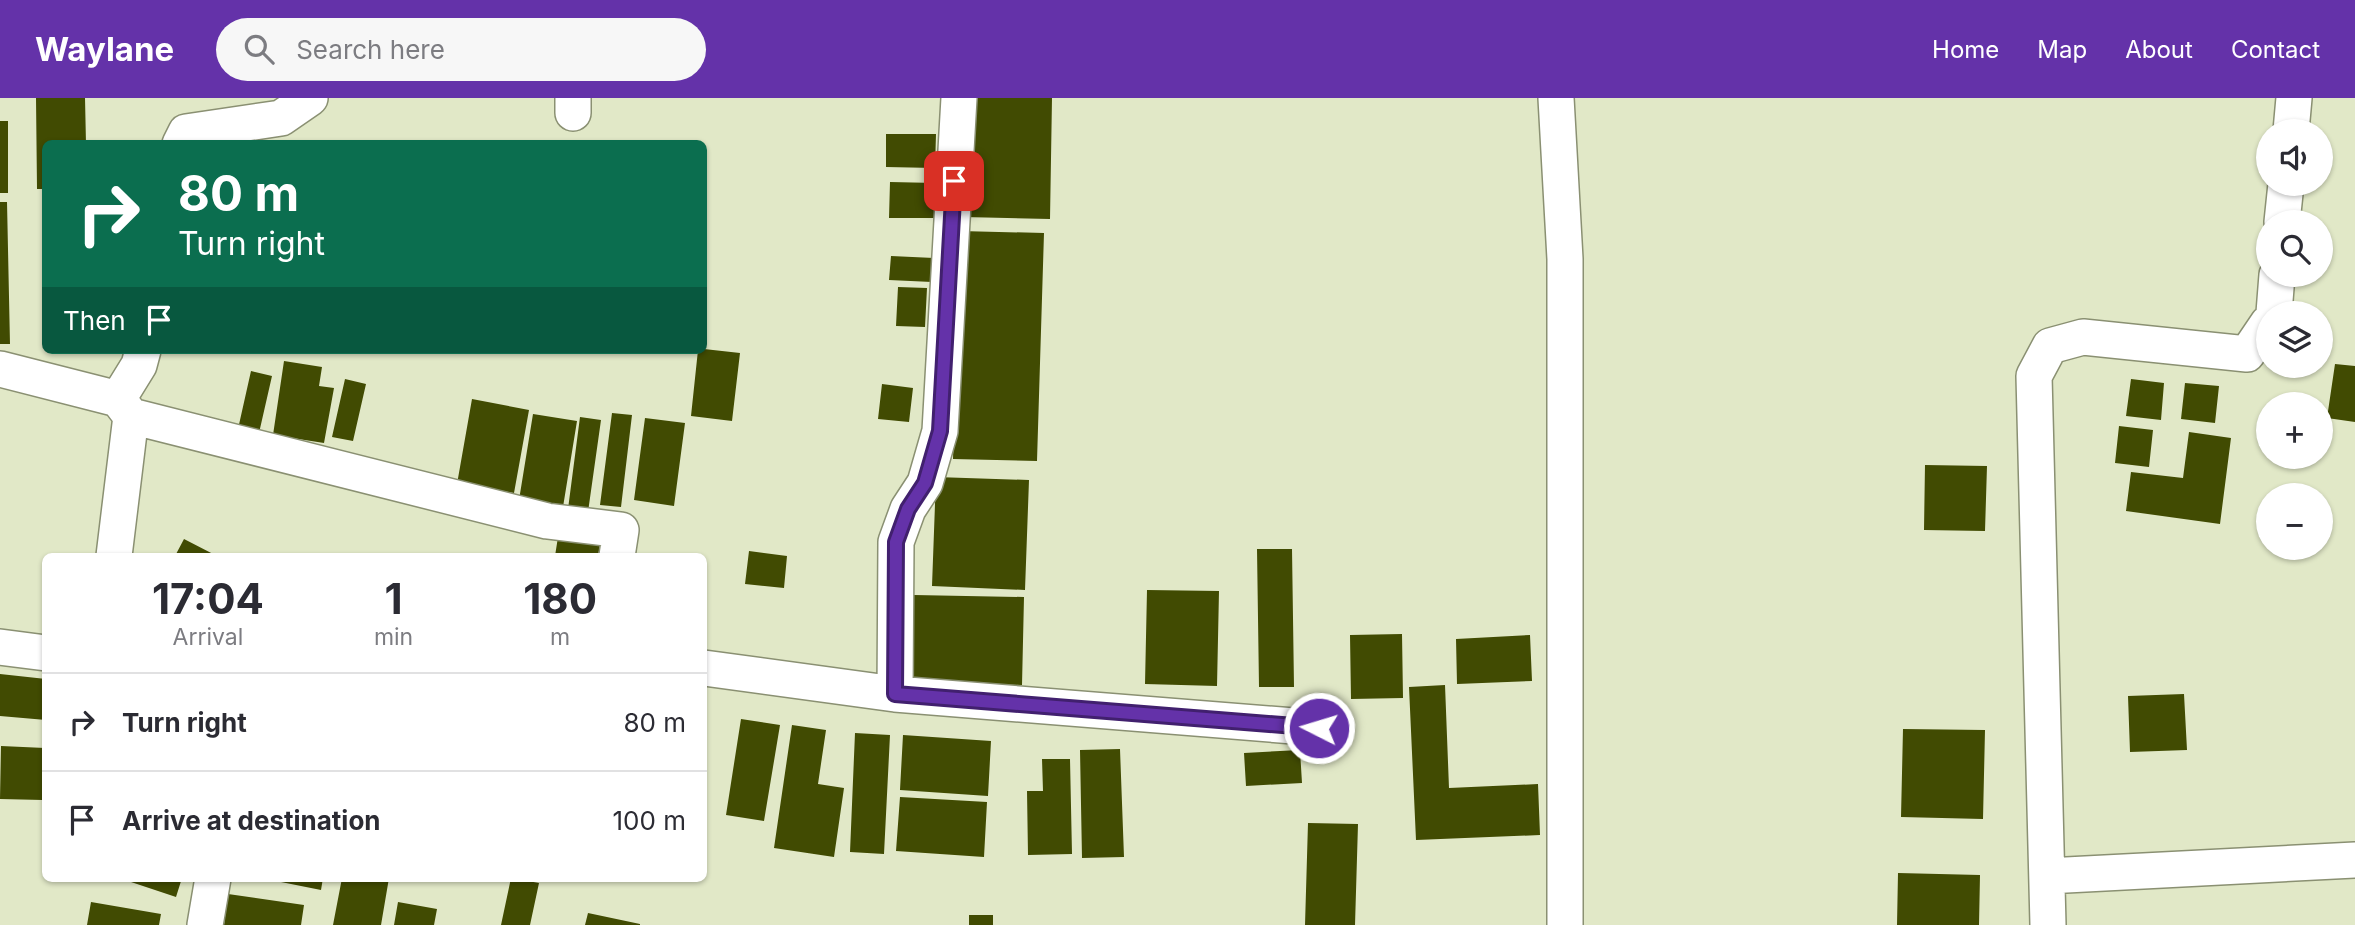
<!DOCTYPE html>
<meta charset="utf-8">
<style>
:root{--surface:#fff;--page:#f7f7f7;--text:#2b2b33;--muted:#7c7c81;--line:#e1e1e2;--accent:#6432a9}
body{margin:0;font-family:Inter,sans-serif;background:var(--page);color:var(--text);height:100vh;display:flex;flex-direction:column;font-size:26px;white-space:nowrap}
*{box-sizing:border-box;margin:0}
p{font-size:23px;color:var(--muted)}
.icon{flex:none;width:38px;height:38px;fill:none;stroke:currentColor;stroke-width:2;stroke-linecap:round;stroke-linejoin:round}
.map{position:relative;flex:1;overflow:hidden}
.drawer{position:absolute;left:42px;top:455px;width:665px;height:329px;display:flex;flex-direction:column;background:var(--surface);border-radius:10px;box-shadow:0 2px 5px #0004}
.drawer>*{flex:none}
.guide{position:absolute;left:42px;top:42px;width:665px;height:214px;border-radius:10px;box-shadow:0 2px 5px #0004;background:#0b6e4f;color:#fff;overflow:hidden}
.controls{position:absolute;left:2256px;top:21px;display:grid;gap:14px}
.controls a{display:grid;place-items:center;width:77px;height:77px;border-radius:50%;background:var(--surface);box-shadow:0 2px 5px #0004;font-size:35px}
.pin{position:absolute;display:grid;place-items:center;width:60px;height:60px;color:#fff;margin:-30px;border-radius:14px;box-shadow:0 4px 10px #0006}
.me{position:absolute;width:77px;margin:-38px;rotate:275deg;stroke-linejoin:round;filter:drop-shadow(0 0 5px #0008)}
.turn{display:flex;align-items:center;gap:24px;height:147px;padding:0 21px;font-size:32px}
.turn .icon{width:91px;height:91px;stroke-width:2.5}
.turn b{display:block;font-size:49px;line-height:60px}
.then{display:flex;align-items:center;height:66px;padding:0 21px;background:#0003;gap:14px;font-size:26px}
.eta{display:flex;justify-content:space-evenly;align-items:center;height:119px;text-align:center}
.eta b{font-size:42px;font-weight:700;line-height:49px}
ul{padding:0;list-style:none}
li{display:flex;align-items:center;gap:21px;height:98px;padding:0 21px;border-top:2px solid var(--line)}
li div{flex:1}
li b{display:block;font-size:26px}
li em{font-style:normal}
header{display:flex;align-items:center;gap:42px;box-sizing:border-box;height:98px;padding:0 35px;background:var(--accent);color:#fff}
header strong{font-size:33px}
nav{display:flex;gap:38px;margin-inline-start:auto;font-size:24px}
.search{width:490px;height:63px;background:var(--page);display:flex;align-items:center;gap:18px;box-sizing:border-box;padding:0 24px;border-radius:38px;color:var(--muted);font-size:26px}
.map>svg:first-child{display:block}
</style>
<header>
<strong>Waylane</strong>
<div class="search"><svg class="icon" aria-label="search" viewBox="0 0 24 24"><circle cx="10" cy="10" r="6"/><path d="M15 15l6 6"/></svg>Search here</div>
<nav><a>Home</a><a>Map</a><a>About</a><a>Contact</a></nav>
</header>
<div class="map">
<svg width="2355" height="827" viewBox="0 0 2355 827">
<rect width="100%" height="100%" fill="#e1e8c7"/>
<path fill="#414b02" d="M36 0H85L86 46H46V91H37Z
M966 0H1052L1050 121 964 119Z
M0 23H8V95H0Z
M886 36H936L935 70 886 69Z
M890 84 936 85 935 120H889Z
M0 104H7L10 246H0Z
M960 133 1044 135 1037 363 953 361Z
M891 158 934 160 932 184 889 182Z
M898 189 927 190 925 229 896 228Z
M704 251 740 255 732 323 691 318 698 252Z
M284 263 322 269 319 288 334 290 324 345 273 337Z
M2335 266 2355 268V324L2327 320Z
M251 273 272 278 259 335 238 331Z
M345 281 366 286 353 343 332 339Z
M2131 281 2164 285 2161 322 2126 318Z
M2185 285 2219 288 2215 325 2181 321Z
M882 286 913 290 909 324 878 321Z
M472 301 529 312 514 395 457 386Z
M612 315 632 317 621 409 600 407Z
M533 316 577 323 563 409 519 402Z
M580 319 601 322 588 414 568 411Z
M645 320 685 325 674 408 634 402Z
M2119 328 2153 332 2149 369 2115 365Z
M2189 334 2231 340 2220 426 2126 413 2131 374 2183 380Z
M1925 367 1987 368 1985 433 1924 432Z
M936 379 1029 382 1025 492 932 488Z
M558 439 600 447 598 458H555Z
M184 441 217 458H175Z
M1257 451H1292L1294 589H1259Z
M749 453 787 458 784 490 745 486Z
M1147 492 1219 493 1217 588 1145 586Z
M914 497 1024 499 1022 587 912 584Z
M1402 536 1403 600 1351 601 1350 537Z
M1530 537 1532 583 1457 586 1456 541Z
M0 576 46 581V622L0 618Z
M1445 587 1449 690 1538 686 1540 737 1416 742 1409 589Z
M2184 596 2187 652 2130 654 2128 598Z
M741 621 780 627 764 723 726 717Z
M792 627 826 632 818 686 844 690 834 759 774 750Z
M1903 631 1985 632 1983 721 1901 719Z
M855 635 890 637 884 756 850 754Z
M903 637 991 643 988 698 900 692Z
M1 648 45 650 43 702 0 701Z
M1120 651 1124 759 1082 760 1080 652Z
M1300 652 1302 685 1246 688 1244 655Z
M1042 661H1070L1072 756 1028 757 1027 693H1043Z
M900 699 987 704 984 759 896 753Z
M1308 725 1358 726 1355 827H1305Z
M1898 775 1980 777 1979 827H1897Z
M119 780H182L176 799Z
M261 780H323L321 792Z
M342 780H389L381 827H333Z
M511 780 539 785 530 827H501Z
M228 796 304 807 301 827H224Z
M91 804 161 816 159 827H87Z
M398 804 437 811 434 827H394Z
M588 815 640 826V827H585Z
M969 817H993V827H969Z"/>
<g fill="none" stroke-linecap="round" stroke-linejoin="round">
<defs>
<path id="minor" d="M1556 0 1565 161V827
M573 15V0
M2291 33 2294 0
M180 46 186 34 281 20 310 0
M2282 124 2286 86
M2274 215 2277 177
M0 271 118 301 131 318 114 458
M118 301 139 267 143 252
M131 318 547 423 621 432 617 458
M0 549 46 555
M704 570 895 596 1319 630
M895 596 896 444 908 411 925 385 940 333 959 0
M2047 778 2355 762
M205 827 213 780
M2048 827 2034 278 2050 248 2083 239 2247 256 2268 225"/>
</defs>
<use href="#minor" stroke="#8a9072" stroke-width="38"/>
<use href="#minor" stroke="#fff" stroke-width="35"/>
</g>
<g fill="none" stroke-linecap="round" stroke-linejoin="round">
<defs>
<path id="route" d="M954 83 940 333 925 385 908 411 896 444 895 596 1319 630"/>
</defs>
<use href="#route" stroke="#41206e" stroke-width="18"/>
<use href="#route" stroke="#6432a9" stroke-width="12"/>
</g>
</svg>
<div class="controls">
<a><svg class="icon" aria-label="sound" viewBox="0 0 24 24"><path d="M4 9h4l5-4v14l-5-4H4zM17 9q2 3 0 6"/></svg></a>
<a><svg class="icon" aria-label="search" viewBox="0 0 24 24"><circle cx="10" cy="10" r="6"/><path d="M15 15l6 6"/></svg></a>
<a><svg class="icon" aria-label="layers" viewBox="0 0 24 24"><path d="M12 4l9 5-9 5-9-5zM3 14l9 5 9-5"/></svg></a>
<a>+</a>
<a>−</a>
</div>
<div class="pin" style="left:954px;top:83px;background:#d93025"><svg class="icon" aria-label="arrive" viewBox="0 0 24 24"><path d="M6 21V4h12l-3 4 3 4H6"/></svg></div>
<svg class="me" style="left:1319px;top:630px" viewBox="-20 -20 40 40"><circle r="17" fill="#6432a9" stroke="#fff" stroke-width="3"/><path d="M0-11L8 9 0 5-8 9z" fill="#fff"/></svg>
<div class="guide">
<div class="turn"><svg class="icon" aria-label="right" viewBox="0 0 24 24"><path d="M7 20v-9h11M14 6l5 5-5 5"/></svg><div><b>80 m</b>Turn right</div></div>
<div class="then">Then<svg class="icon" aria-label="arrive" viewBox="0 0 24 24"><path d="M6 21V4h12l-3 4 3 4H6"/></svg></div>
</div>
<section class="drawer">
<div class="eta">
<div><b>17:04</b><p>Arrival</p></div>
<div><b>1</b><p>min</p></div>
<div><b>180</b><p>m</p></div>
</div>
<ul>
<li><svg class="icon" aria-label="right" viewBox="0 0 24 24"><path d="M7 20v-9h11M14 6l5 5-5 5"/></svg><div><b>Turn right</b></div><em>80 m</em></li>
<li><svg class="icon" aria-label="arrive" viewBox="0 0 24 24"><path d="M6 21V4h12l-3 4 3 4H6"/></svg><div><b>Arrive at destination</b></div><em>100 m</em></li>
</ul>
</section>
</div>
